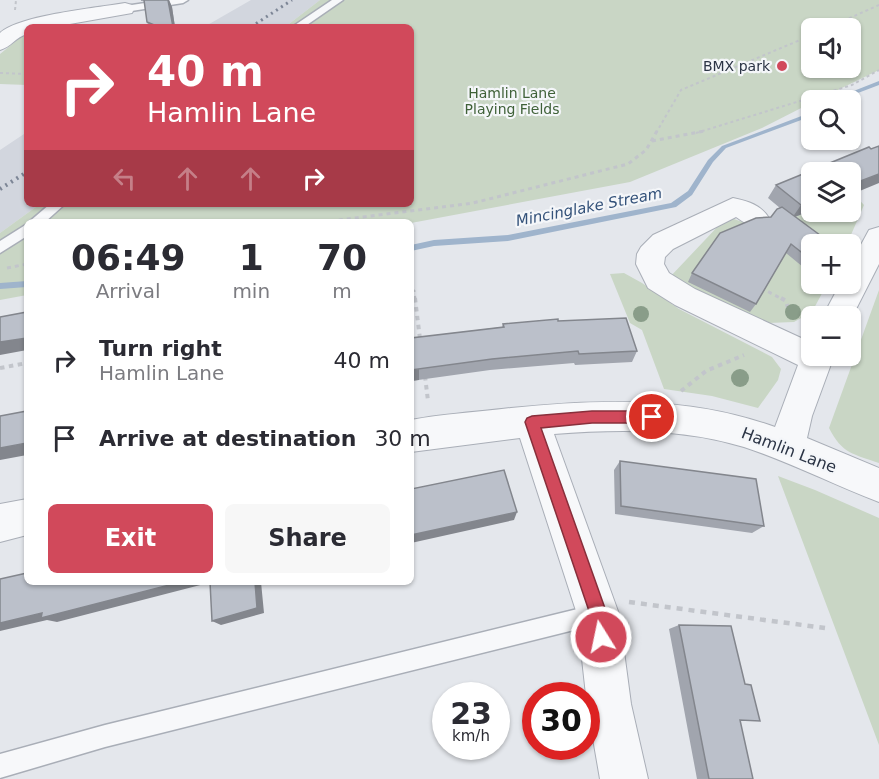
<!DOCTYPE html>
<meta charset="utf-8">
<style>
:root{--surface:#fff;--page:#f7f7f7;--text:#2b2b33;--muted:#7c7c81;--accent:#d1495b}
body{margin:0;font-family:"DejaVu Sans",sans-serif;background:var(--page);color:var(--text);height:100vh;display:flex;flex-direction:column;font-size:22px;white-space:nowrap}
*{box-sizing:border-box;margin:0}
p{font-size:20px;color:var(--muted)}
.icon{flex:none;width:33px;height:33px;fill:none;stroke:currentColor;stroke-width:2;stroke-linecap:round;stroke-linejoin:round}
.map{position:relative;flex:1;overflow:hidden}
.panel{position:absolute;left:24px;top:219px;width:390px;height:366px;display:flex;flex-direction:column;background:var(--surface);border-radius:9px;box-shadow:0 2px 4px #0004}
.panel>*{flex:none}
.banner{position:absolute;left:24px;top:24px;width:390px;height:183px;border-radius:9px;box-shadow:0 2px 4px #0004;background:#d1495b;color:#fff;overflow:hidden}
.buttons{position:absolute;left:801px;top:18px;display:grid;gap:12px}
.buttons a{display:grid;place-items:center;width:60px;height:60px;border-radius:9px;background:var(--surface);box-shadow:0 2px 4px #0004;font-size:30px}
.speed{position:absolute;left:432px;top:682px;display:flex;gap:12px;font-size:30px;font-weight:700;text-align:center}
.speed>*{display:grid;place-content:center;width:78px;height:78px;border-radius:50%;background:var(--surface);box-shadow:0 2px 4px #0004;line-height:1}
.speed small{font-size:15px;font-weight:400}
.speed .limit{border:9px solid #d22;background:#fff;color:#111}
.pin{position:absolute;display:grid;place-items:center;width:51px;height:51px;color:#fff;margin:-26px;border:3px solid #fff;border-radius:50%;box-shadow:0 2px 6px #0007}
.me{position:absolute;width:66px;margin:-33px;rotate:350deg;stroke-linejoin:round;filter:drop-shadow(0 0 4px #0008)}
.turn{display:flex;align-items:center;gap:21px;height:126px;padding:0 24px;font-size:27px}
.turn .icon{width:78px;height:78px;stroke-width:2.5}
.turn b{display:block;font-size:42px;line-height:51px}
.lanes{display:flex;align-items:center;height:57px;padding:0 24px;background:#0003;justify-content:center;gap:30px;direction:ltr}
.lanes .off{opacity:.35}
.eta{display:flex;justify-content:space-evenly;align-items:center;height:102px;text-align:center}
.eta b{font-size:36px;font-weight:800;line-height:42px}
.button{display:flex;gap:12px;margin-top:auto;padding:12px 24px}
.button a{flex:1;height:69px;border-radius:9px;background:var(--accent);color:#fff;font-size:24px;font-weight:800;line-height:69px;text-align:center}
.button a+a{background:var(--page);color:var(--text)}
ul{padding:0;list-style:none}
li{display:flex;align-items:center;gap:18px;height:78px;padding:0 24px}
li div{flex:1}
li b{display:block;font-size:22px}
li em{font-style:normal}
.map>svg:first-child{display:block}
</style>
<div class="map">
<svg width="879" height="779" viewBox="0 0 879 779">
<rect width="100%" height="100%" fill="#e4e7ec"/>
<path fill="#d2d6de" d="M251 0H320L285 27H204Z
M27 132V204H40L0 233V150Z"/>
<path fill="#c9d6c5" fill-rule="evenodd" d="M320 0H879V70L817 100H812L811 103 762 128 630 182 411 223 27 222V295L0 300V233L40 204H411V27H285ZM812 28H850V68H812Z
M27 32V85L0 84V54Z
M853 193 864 205 847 244H814L792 218 811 210 850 212 851 194Z
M734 219 754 226 811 263 812 284H827L812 312 794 322 768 323 669 278 722 222Z
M624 273 642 283 679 309 772 357 781 369 778 380 758 408 712 396 664 389 642 330 630 323 610 274Z
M879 290V463C854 454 842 454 829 428Z
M778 476 815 490 879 518V745Z"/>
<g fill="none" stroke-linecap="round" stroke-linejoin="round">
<path fill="#9fb4cc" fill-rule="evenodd" d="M879 81V85L850 96 846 100H840L846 94Z
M812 112V116L726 148 713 162 692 195 676 207 508 241 434 246 411 251V245L434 240 508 235 671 203 688 191 708 160 722 146Z
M27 281V287L0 289V283Z"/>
<defs>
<path id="lane" d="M165 0H188L183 3 125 12 120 9 125 6Z
M332 0H343L304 27H292Z
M50 204H65L45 222H29Z
M27 224V236L0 253V241Z
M598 604 605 607 608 614 605 621 598 624 105 747 0 778V754L105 725Z"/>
<path id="street" d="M125 3 132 5 134 9 132 13 53 27H27V34C16 37 11 47 0 50V33C20 15 96 8 125 3Z
M733 198C748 201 761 205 769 218L765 224C752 228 746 224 736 217L673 249 665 257 664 264 669 273 695 289 812 343V356H834L812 416 807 438 879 468V502C834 485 790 462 744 447 682 428 617 429 554 434L619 614 631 704 648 779H600L587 704 577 614 520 438 411 452V420C444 414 478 412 511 408 601 399 688 396 775 427L798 365 675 305 648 288 636 264 637 254 641 247 653 235Z
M879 227V264L850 321V316H823L840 284H850V265L869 230Z
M27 499V535L0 542V504Z"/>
</defs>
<use href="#lane" stroke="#a9aeb7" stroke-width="3"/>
<use href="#street" stroke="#a9aeb7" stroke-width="2"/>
<path stroke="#c2c5cb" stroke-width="2" stroke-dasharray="3 3" stroke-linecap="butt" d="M15 10 16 0
M827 28 879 5
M0 73 27 74
M656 133 681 90 812 35
M696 133 852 85 879 70"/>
<path stroke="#c2c5cb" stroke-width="3" stroke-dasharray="4 4" stroke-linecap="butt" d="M652 141 704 131
M323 222 473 203 628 164 646 150 657 131
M7 268 27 264
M761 288 784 300
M411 291H414L415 300"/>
<path stroke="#c2c5cb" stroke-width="4" stroke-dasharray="4.5 4.5" stroke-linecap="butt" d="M415 298 420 339
M781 298 786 301 790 315
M0 368 27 363
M425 376 428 401
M681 391 706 371 744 355"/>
<path stroke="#c2c5cb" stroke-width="4.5" stroke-dasharray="6 6" stroke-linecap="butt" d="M629 602 825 628"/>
<use href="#lane" fill="#f7f8fa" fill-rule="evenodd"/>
<use href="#street" fill="#f7f8fa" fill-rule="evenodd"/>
<path stroke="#7d8696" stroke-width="3" stroke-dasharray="2 4" stroke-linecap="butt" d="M251 27 292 0"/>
<path stroke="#7d8696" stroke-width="4" stroke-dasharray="2 4.5" stroke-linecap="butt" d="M0 189 27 172"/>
</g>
<g fill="#899d89">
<circle cx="793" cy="312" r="8"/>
<circle cx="641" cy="314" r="8"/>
<circle cx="740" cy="378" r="9"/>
</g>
<path fill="#a1a5ae" d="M141 0H169L172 7 175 27H149L147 22 145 1H141Z
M812 172V210L795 217 812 244V263L803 267 786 253 756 304 750 312 688 282 692 273 771 217 780 208 768 198 776 185Z
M558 321 637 351 632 362 575 365 574 363 490 370 411 381V338L502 327 503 324Z
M620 461 764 526 752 533 615 514 614 470Z
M679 625 745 684 760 721H740L753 779H697L669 629Z"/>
<path fill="#83868d" d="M168 0H169L172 7 175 27H173Z
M879 174V183L850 195V185Z
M812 201V210L792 218 801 205Z
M812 258V263L803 267 810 259Z
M27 338V350L0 355V342Z
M419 369V380L411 381V370Z
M27 443V455L0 460V448Z
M517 512 514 520 411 543V535Z
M181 582H212L57 622 47 620 0 631V623L42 613Z
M255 582H261L264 613 221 625 212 621Z"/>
<path fill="#bbc0ca" stroke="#83868d" stroke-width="1.5" d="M144 0H168L173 27H159L147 22Z
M879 146V174L850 185V172H812V201L801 205 776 185 869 147 871 149Z
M782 207 832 244H812V258L810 259 791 244 756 304 692 273 720 233 756 218 771 217 777 209Z
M27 312V338L0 342V317Z
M626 318 637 351 579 354 578 351 492 359 411 370V338L504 327 503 324 558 319V321Z
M27 411V443L0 448V416Z
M620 461 756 479 764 526 621 506Z
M504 470 517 512 411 535V489Z
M27 573V582H181L41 618 42 613 0 623V579Z
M210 582H255L257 608 212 621Z
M679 625 731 626 745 684 751 685 760 721 740 720 753 779H709Z"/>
<path fill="#d1495b" stroke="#882f3b" stroke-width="1.5" d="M592 411H652L657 412 659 417 657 421 652 423H592L541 428 607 614 610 637 607 643 601 645 595 643 590 614 525 422 527 418 532 416Z"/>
<circle fill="#d1495b" stroke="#f4f6f9" stroke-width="2" cx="782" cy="66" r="6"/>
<g text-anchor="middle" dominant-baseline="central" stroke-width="4.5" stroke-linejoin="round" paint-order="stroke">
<g font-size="14" fill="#2b3445" stroke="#f4f6f9" text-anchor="end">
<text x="770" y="66">BMX park</text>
</g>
<g font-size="14" fill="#3f6138" stroke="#f4f6f9">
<text x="512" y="93">Hamlin Lane<tspan x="512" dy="16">Playing Fields</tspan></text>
</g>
<g font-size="15" font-style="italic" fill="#34527a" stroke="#f4f6f9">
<text transform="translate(589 207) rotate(-11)">Mincinglake Stream</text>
</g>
<g font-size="16" fill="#2b3445" stroke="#f4f6f9">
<text transform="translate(789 450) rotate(21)">Hamlin Lane</text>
</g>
</g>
</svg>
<div class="buttons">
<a><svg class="icon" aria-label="sound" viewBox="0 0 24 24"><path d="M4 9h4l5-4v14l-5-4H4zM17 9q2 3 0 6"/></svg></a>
<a><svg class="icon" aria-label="search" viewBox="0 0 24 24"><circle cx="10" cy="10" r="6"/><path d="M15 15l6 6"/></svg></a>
<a><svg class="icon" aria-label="layers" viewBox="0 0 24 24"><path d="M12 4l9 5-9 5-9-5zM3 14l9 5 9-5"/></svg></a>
<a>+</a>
<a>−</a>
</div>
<div class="speed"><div>23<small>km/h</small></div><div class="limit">30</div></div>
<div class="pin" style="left:652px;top:417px;background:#d93025"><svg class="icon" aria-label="arrive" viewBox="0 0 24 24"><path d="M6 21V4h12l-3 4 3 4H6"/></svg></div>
<svg class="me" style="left:601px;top:637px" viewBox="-20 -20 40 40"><circle r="17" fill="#d1495b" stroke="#fff" stroke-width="3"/><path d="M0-11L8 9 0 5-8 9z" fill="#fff"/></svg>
<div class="banner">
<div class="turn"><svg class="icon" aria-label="right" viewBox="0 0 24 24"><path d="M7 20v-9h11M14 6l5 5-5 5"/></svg><div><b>40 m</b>Hamlin Lane</div></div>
<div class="lanes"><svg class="icon off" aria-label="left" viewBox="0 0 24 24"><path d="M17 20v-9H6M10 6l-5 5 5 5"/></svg><svg class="icon off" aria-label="ahead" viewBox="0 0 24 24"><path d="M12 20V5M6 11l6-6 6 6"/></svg><svg class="icon off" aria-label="ahead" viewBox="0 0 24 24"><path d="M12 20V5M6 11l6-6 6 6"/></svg><svg class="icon" aria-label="right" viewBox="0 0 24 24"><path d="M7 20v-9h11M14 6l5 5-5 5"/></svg></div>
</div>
<section class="panel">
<div class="eta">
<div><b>06:49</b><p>Arrival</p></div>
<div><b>1</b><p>min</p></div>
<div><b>70</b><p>m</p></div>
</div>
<ul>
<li><svg class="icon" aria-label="right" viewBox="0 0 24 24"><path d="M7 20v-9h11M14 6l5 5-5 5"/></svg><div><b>Turn right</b><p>Hamlin Lane</p></div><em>40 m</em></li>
<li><svg class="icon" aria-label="arrive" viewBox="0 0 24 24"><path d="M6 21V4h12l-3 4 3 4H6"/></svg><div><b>Arrive at destination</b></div><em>30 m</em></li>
</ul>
<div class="button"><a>Exit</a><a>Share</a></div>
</section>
</div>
